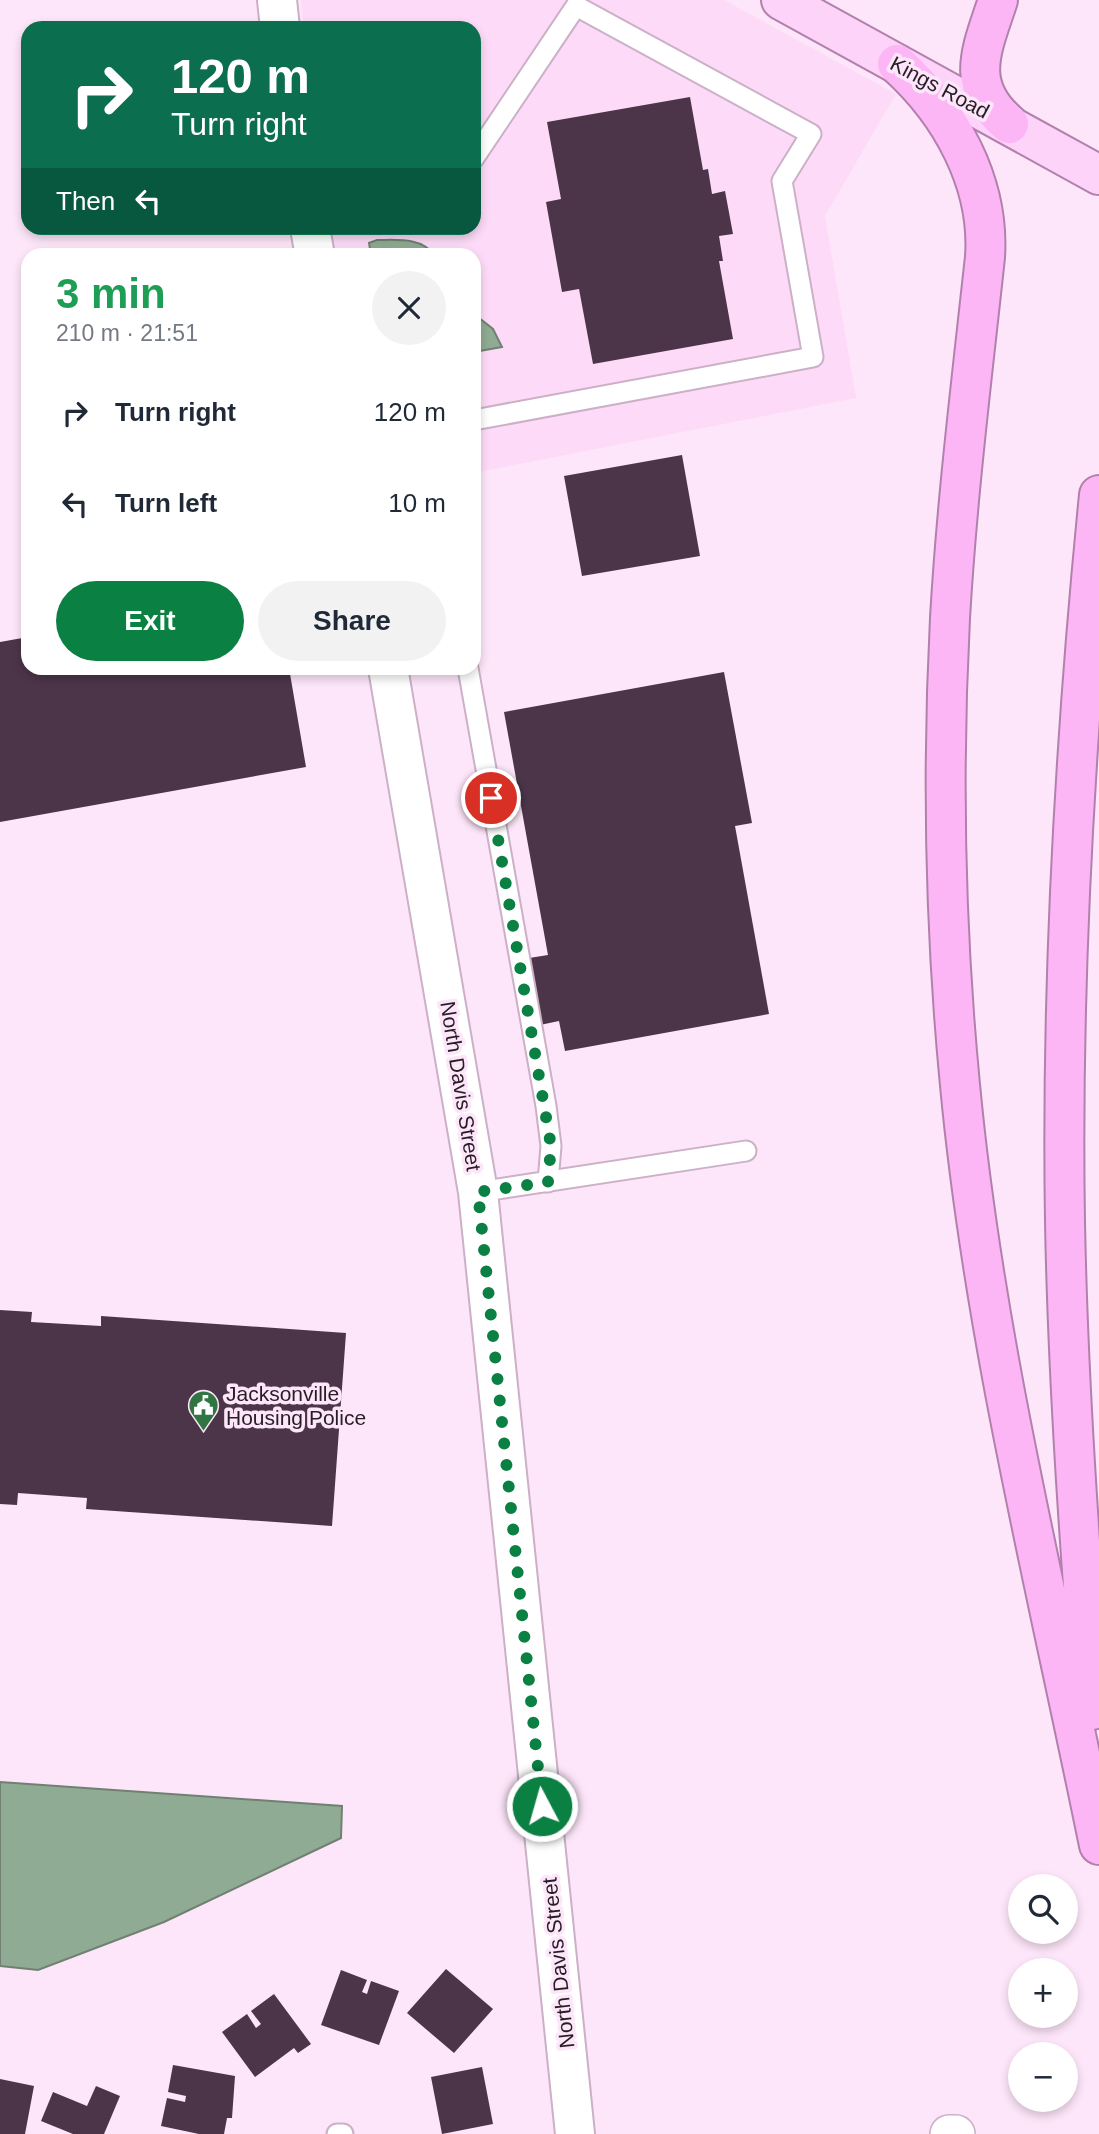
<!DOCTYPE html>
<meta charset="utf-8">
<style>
:root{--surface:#fff;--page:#f2f2f3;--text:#1f2937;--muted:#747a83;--accent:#0b8043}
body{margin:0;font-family:Helvetica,sans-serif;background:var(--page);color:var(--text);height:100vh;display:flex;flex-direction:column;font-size:26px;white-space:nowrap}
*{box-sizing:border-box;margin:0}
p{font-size:23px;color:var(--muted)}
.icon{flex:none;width:38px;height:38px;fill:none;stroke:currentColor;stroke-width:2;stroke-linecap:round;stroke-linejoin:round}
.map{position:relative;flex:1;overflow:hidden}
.side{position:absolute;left:21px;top:248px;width:460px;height:427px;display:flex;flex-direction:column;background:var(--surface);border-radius:21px;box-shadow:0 4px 10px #0003}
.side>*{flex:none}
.guide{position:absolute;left:21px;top:21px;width:460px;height:214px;border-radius:21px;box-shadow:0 4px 10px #0003;background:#0b6e4f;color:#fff;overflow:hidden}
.fabs{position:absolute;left:1008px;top:1874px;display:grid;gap:14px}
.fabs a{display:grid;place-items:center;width:70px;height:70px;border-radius:50%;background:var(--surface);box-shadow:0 4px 10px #0003;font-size:35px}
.pin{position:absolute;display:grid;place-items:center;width:60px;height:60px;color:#fff;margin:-30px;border:4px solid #fff;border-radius:50%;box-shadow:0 2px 7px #0007}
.me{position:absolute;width:77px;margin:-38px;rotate:354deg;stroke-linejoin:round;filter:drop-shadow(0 0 5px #0008)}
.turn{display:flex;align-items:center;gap:24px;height:147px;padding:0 35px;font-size:32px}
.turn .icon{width:91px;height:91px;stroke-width:2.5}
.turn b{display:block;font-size:49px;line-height:60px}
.then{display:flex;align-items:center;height:66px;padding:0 35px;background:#0003;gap:14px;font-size:26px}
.round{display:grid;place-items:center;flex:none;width:74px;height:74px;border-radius:37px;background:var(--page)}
.overview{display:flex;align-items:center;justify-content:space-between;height:119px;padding:0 35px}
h1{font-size:42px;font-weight:600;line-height:52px;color:#1e9e55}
.action{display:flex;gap:14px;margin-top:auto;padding:14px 35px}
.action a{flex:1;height:80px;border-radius:42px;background:var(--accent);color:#fff;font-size:28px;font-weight:600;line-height:80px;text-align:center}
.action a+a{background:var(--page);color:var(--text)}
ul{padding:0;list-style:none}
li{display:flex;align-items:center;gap:21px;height:91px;padding:0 35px}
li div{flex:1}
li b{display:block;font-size:26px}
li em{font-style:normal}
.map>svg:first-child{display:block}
</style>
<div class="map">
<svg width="1099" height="2134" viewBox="0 0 1099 2134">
<rect width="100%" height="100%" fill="#fde6f9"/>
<path fill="#fddbf8" d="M301 0H724L896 94 825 216 856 398 474 473V256L335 255 331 228H474V28H304Z"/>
<path fill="#8fab93" stroke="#708072" stroke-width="2" d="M377 240C397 240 422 237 434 255H371L369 243Z
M474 314 493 329 502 347 474 352Z
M0 1782 342 1806 341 1838 164 1922 38 1970 0 1966Z"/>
<path fill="#4c3549" d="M690 97 703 170 708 169 712 194 725 191 733 234 719 236 723 261H719L733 339 593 364 579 289 562 292 546 202 561 199 547 122Z
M682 455 700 556 582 576 564 476Z
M28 637V668H289L306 767 0 822V642Z
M724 672 752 823 735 826 769 1014 565 1051 559 1021 535 1026 523 959 548 955 504 712Z
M0 1310 32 1312 31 1322 101 1326V1316L346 1333 332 1526 86 1509 87 1498 18 1493 17 1505 0 1504Z
M446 1969 493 2009 454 2053 407 2013Z
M341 1970 367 1980 362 1992 367 1994 371 1981 399 1991 379 2045 321 2025Z
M274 1994 311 2044 298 2053 294 2048 255 2077 222 2032 247 2014 256 2028 261 2024 251 2011Z
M173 2065 235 2076 232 2118H227L224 2134H199L161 2126 167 2098 185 2102 186 2096 168 2092Z
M482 2067 493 2124 442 2134 431 2077Z
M0 2079 34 2086 25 2134H0Z
M96 2086 120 2096 104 2134H73L41 2121 53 2092 87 2106Z"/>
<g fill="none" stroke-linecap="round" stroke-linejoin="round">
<defs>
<path id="service" d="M474 158 576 6 811 134 782 181 813 357 474 420
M468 668 546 1106 551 1146 548 1182
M478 1192 746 1151
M337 2134H343"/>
<path id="minor" d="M949 2134H956"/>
<path id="tertiary" d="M277 0 280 28
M310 228 315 256
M388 668 478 1192 575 2134"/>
<path id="primary" d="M781 0 1099 175"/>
<path id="motorway" d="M998 0C982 49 963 85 1009 124
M897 64C951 113 990 183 985 257 972 377 957 497 950 618 942 773 945 930 960 1085 984 1340 1048 1594 1099 1845
M1092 1710C1080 1547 1068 1385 1065 1222 1061 979 1075 737 1099 495"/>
</defs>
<use href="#service" stroke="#cbb0c7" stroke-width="23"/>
<use href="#minor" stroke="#cbb0c7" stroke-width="40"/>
<use href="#tertiary" stroke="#cbb0c7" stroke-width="42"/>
<use href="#primary" stroke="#b280ac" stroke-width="42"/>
<use href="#motorway" stroke="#b280ac" stroke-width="42"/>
<use href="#service" stroke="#fff" stroke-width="19"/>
<use href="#minor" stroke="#fff" stroke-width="37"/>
<use href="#tertiary" stroke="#fff" stroke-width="38"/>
<use href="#primary" stroke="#fed3f9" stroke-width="38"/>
<use href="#motorway" stroke="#fdb6f5" stroke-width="38"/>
</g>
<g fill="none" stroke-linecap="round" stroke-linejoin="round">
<path stroke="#0b8043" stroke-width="12" stroke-dasharray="0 21.6" d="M491 798 551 1146 548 1182 478 1192 542 1806"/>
</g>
<defs>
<symbol id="civic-pin" viewBox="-11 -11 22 30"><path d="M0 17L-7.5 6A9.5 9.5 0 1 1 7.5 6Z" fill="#307642" stroke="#fde6f9"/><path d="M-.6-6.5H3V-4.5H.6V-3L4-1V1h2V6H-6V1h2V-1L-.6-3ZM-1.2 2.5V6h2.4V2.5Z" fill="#fff"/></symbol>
</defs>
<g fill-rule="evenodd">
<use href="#civic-pin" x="186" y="1388" width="35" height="47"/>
</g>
<g text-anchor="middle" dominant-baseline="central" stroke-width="7" stroke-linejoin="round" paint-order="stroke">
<g font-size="21" fill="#271d25" stroke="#fde6f9">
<text transform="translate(940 87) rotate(28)">Kings Road</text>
<text transform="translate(461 1086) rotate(81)">North Davis Street</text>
<text transform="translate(558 1963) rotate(-96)">North Davis Street</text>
</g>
<g font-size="21" fill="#271d25" stroke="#fde6f9" text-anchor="start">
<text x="226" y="1393">Jacksonville<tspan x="226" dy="24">Housing Police</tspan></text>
</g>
</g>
</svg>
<div class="fabs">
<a><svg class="icon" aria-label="search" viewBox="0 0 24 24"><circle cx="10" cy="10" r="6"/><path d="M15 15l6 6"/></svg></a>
<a>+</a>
<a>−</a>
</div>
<div class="pin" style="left:491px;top:798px;background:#d93025"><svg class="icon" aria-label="arrive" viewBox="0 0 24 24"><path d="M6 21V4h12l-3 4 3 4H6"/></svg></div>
<svg class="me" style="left:542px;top:1806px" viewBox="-20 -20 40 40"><circle r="17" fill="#0b8043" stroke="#fff" stroke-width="3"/><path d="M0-11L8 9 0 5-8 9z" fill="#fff"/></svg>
<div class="guide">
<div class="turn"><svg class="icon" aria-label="right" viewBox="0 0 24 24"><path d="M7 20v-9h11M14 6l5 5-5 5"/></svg><div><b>120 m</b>Turn right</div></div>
<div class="then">Then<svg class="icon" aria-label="left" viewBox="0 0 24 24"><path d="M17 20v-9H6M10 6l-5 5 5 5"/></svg></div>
</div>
<section class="side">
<div class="overview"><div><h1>3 min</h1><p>210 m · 21:51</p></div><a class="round"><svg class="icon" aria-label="close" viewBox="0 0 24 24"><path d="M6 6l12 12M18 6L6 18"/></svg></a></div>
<ul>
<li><svg class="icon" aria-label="right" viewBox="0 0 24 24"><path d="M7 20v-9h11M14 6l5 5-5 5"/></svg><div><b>Turn right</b></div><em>120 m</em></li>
<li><svg class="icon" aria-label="left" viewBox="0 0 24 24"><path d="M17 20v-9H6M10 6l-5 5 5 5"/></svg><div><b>Turn left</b></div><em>10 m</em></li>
</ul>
<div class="action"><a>Exit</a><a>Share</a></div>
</section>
</div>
